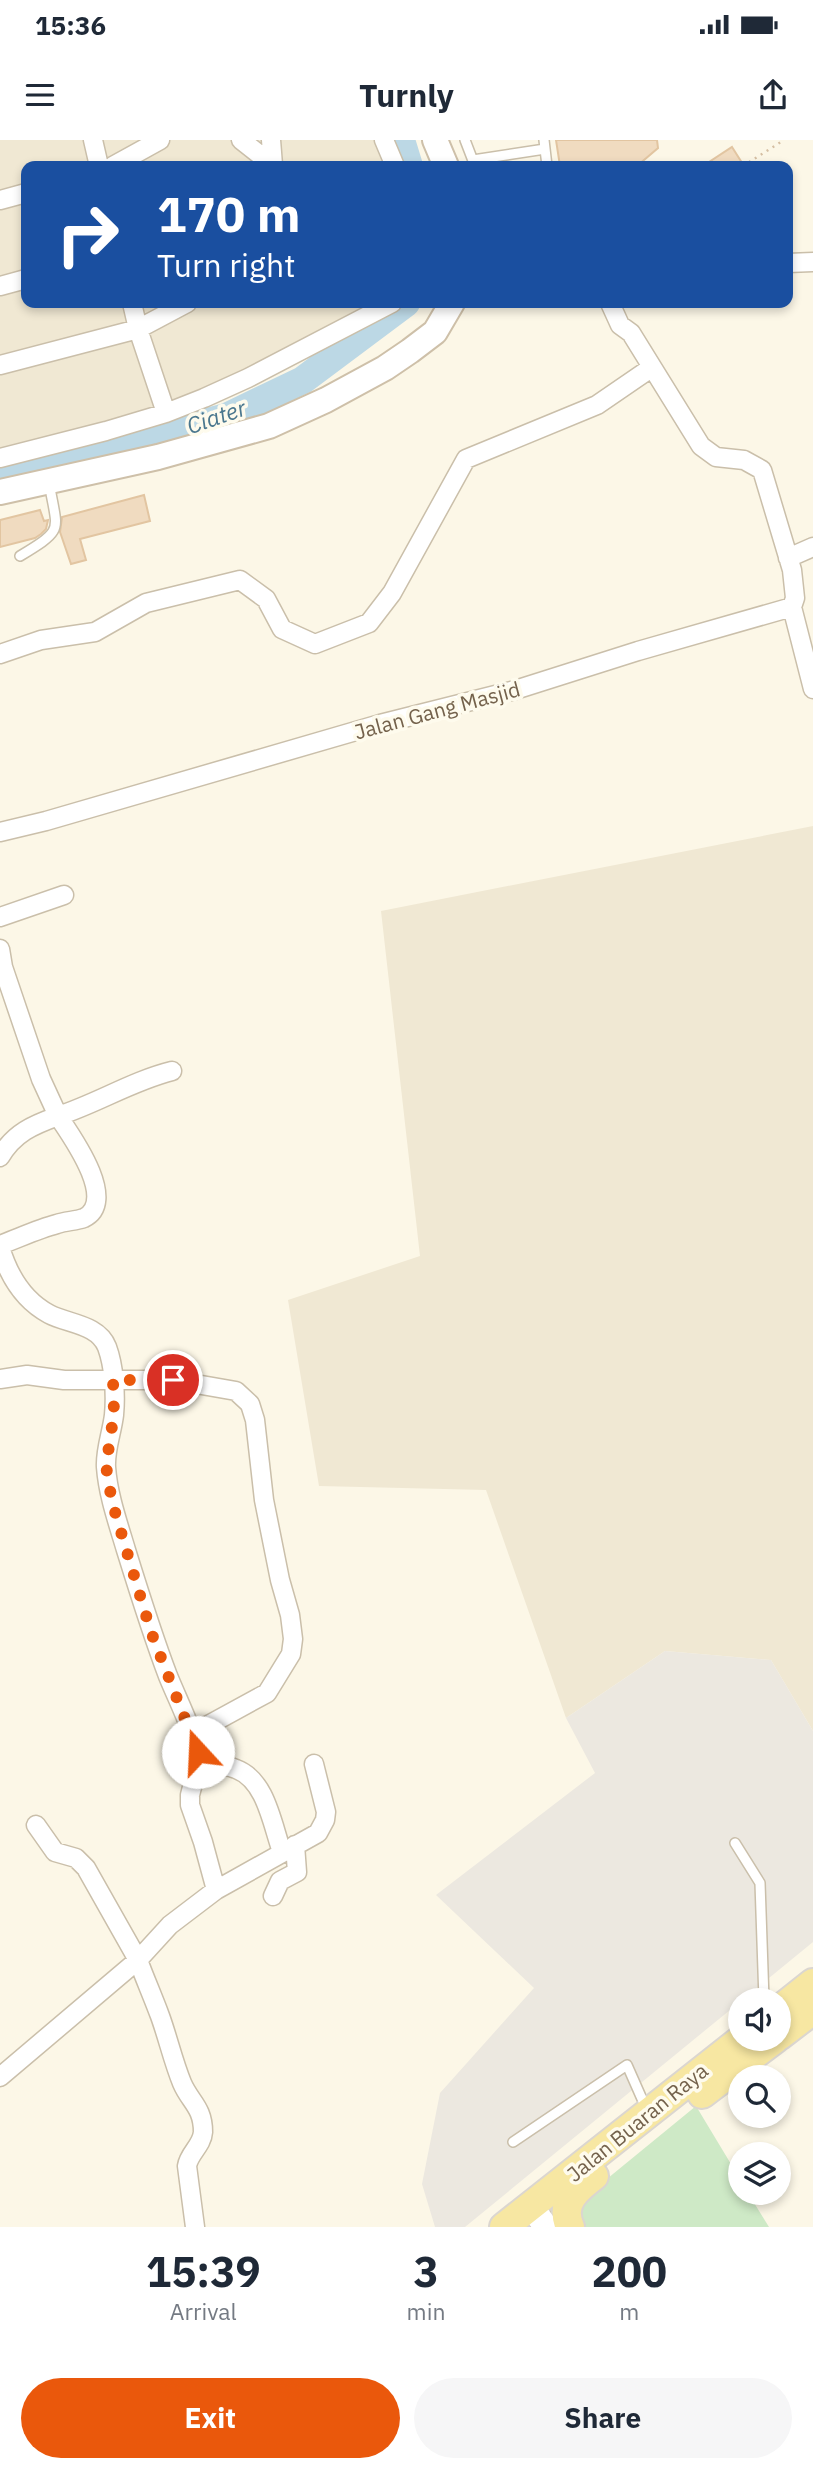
<!DOCTYPE html>
<style>
:root{--surface:#fff;--page:#f6f6f7;--text:#1f2937;--muted:#747a83;--accent:#ea580c}
body{margin:0;font-family:"IBM Plex Sans",sans-serif;background:var(--page);color:var(--text);height:100vh;display:flex;flex-direction:column;font-size:26px;white-space:nowrap}
*{box-sizing:border-box;margin:0}
p{font-size:23px;color:var(--muted)}
.icon{flex:none;width:38px;height:38px;fill:none;stroke:currentColor;stroke-width:2;stroke-linecap:round;stroke-linejoin:round}
.map{position:relative;height:2087px;overflow:hidden}
.drawer{display:flex;flex-direction:column;background:var(--surface);flex:1}
.drawer>*{flex:none}
.top-card{position:absolute;left:21px;top:21px;width:772px;height:147px;border-radius:14px;box-shadow:0 4px 10px #0003;background:#1a4fa0;color:#fff;overflow:hidden}
.controls{position:absolute;left:728px;top:1848px;display:grid;gap:14px}
.controls a{display:grid;place-items:center;width:63px;height:63px;border-radius:50%;background:var(--surface);box-shadow:0 4px 10px #0003;font-size:35px}
.pin{position:absolute;display:grid;place-items:center;width:60px;height:60px;color:#fff;margin:-30px;border:4px solid #fff;border-radius:50%;box-shadow:0 2px 7px #0007}
.me{position:absolute;width:77px;margin:-38px;rotate:340deg;stroke-linejoin:round;filter:drop-shadow(0 0 5px #0008)}
.turn{display:flex;align-items:center;gap:24px;height:147px;padding:0 21px;font-size:32px}
.turn .icon{width:91px;height:91px;stroke-width:2.5}
.turn b{display:block;font-size:49px;line-height:60px}
.eta{display:flex;justify-content:space-evenly;align-items:center;height:119px;text-align:center}
.eta b{font-size:42px;font-weight:700;line-height:49px}
.primary-button{display:flex;gap:14px;margin-top:auto;padding:14px 21px}
.primary-button a{flex:1;height:80px;border-radius:42px;background:var(--accent);color:#fff;font-size:28px;font-weight:700;line-height:80px;text-align:center}
.primary-button a+a{background:var(--page);color:var(--text)}
.status{display:flex;justify-content:space-between;align-items:center;height:49px;padding:0 35px;background:var(--surface);direction:ltr}
.status svg{height:19px;fill:currentColor}
header{display:flex;justify-content:space-between;align-items:center;height:91px;padding:0 21px;background:var(--surface);font-size:32px;font-weight:700}
.map>svg:first-child{display:block}
</style>
<div class="status"><b>15:36</b><svg viewBox="0 0 49 12"><path d="M0 12V9h3v3zM5 12V6h3v6zM10 12V3h3v9zM15 12V0h3v12zM26 1h20v11H26zM47 4h2v5h-2z"/></svg></div>
<header><svg class="icon" aria-label="menu" viewBox="0 0 24 24"><path d="M4 6h16M4 12h16M4 18h16"/></svg>Turnly<svg class="icon" aria-label="share" viewBox="0 0 24 24"><path d="M12 15V3M7 8l5-5 5 5M5 13v7h14v-7"/></svg></header>
<div class="map">
<svg width="813" height="2087" viewBox="0 0 813 2087">
<rect width="100%" height="100%" fill="#fcf7e7"/>
<path fill="#f0e8d3" d="M0 0H390L400 26H26V163H395L273 231 0 322Z
M813 686V1591L771 1520 665 1511 566 1578 486 1350 319 1346 288 1160 420 1116 381 771Z"/>
<path fill="#ece8e0" d="M665 1511 771 1520 813 1591V1802L465 2087H435L422 2044 440 1953 534 1848 436 1755 595 1633 566 1578Z"/>
<path fill="#cee9c6" d="M696 1966 740 2039V2053H748L769 2087H576L580 2061Z"/>
<g fill="none" stroke-linecap="round" stroke-linejoin="round">
<path stroke="#bcd8e5" stroke-width="28" d="M401 0 409 26
M0 336 226 277 303 240 406 163"/>
</g>
<path fill="#f0dbc0" stroke="#e2c5a1" stroke-width="2" d="M556 0H657L658 8 637 26H560Z
M732 7 744 26H703Z
M144 355 150 381 80 399 86 420 71 424 60 392 62 377Z
M40 370 44 381 48 380 46 389 41 394 35 398 0 407V380Z"/>
<g fill="none" stroke-linecap="round" stroke-linejoin="round">
<defs>
<path id="lane" d="M465 0 475 26
M544 0 547 26
M473 20 545 9
M20 416C66 388 57 392 49 342
M735 1703 760 1743 764 1860
M513 2002 627 1925 646 1968"/>
<path id="street" d="M93 0 99 26
M241 0 274 26
M271 0 273 25 271 26
M384 0 395 26
M113 26 160 0
M0 60 26 53
M788 123 813 122
M0 146 26 139
M132 163 138 189 166 273
M610 163 620 185 631 193 701 306 716 317 744 320 762 330 792 430 795 458 792 467
M0 225 138 189 187 163
M0 318 106 291 166 273 204 258 248 238 392 163
M788 418 813 407
M0 514 41 500 95 492 146 463 240 440 266 459 282 489 315 504 369 483 392 453 466 319 597 265 651 228
M0 692 46 681 380 584 515 550 638 511 792 467 813 549
M0 777 64 755
M0 809 3 827 41 939 58 976C33 985 14 993 0 1017
M0 1105C19 1098 38 1089 57 1084 65 1081 76 1081 84 1078 119 1061 70 994 58 976 98 963 132 941 172 931
M0 1107C8 1134 23 1160 49 1174 68 1184 98 1184 107 1207 114 1226 116 1254 114 1275 112 1292 105 1310 106 1327 108 1355 118 1383 126 1410 139 1452 152 1494 168 1536 179 1563 194 1591 199 1620 211 1623 224 1624 236 1629 266 1640 272 1684 282 1712
M0 1239 27 1235 64 1240H173L236 1251 250 1264 255 1280 264 1360 280 1440 290 1475 293 1499 291 1514 267 1553 192 1594
M199 1620 190 1655V1665L203 1702 216 1750
M36 1685 55 1712 76 1718 86 1728 138 1820 170 1785 216 1750 318 1693 325 1680 326 1672 314 1624
M273 1756 280 1741 297 1732 295 1705
M0 1937 138 1820C145 1839 153 1857 160 1876 168 1898 173 1921 182 1943 190 1962 203 1967 203 1992 202 2006 189 2013 187 2026L195 2087"/>
<path id="secondary" d="M435 0 446 26
M0 352 158 317 269 286 326 260 385 228 410 211 435 192 452 163
M531 2066 546 2087"/>
<path id="primary" d="M779 1870 813 1843
M779 1896 813 1870
M702 1954 775 1899
M504 2087 742 1899
M570 2087C559 2063 577 2049 594 2036"/>
</defs>
<use href="#lane" stroke="#cabfaa" stroke-width="12"/>
<use href="#street" stroke="#cabfaa" stroke-width="21"/>
<use href="#secondary" stroke="#cec0a9" stroke-width="28"/>
<use href="#primary" stroke="#dbd6d0" stroke-width="32"/>
<path stroke="#d5bfa3" stroke-width="2.5" stroke-dasharray="2 5" stroke-linecap="butt" d="M743 26 784 0"/>
<use href="#lane" stroke="#fff" stroke-width="9"/>
<use href="#street" stroke="#fff" stroke-width="18"/>
<use href="#secondary" stroke="#fff" stroke-width="24"/>
<use href="#primary" stroke="#f7e7a2" stroke-width="28"/>
</g>
<g fill="none" stroke-linecap="round" stroke-linejoin="round">
<path stroke="#ea580c" stroke-width="12" stroke-dasharray="0 21.6" d="M173 1240H113L114 1273 106 1326 112 1362 151 1492 198 1612"/>
</g>
<g text-anchor="middle" dominant-baseline="central" stroke-width="7" stroke-linejoin="round" paint-order="stroke">
<g font-size="21" fill="#74624c" stroke="#fefbed">
<text transform="translate(437 570) rotate(-15)">Jalan Gang Masjid</text>
<text transform="translate(637 1982) rotate(-39)">Jalan Buaran Raya</text>
</g>
<g font-size="23" font-style="italic" fill="#4a778e" stroke="#fefbed">
<text transform="translate(216 276) rotate(-19)">Ciater</text>
</g>
</g>
</svg>
<div class="controls">
<a><svg class="icon" aria-label="sound" viewBox="0 0 24 24"><path d="M4 9h4l5-4v14l-5-4H4zM17 9q2 3 0 6"/></svg></a>
<a><svg class="icon" aria-label="search" viewBox="0 0 24 24"><circle cx="10" cy="10" r="6"/><path d="M15 15l6 6"/></svg></a>
<a><svg class="icon" aria-label="layers" viewBox="0 0 24 24"><path d="M12 4l9 5-9 5-9-5zM3 14l9 5 9-5"/></svg></a>
</div>
<div class="pin" style="left:173px;top:1240px;background:#d93025"><svg class="icon" aria-label="arrive" viewBox="0 0 24 24"><path d="M6 21V4h12l-3 4 3 4H6"/></svg></div>
<svg class="me" style="left:198px;top:1612px" viewBox="-20 -20 40 40"><circle r="19" fill="#fff"/><path d="M0-13L10 11 0 6-10 11z" fill="#ea580c"/></svg>
<div class="top-card">
<div class="turn"><svg class="icon" aria-label="right" viewBox="0 0 24 24"><path d="M7 20v-9h11M14 6l5 5-5 5"/></svg><div><b>170 m</b>Turn right</div></div>
</div>
</div>
<section class="drawer">
<div class="eta">
<div><b>15:39</b><p>Arrival</p></div>
<div><b>3</b><p>min</p></div>
<div><b>200</b><p>m</p></div>
</div>
<div class="primary-button"><a>Exit</a><a>Share</a></div>
</section>
